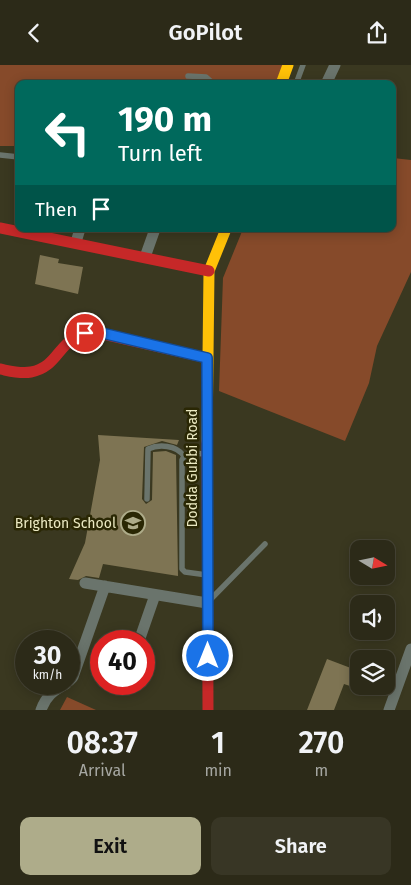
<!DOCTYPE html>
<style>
:root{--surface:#2c2a18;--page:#383625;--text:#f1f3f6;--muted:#a6a7a2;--line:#484637;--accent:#aeac8a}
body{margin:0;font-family:"Fira Sans",sans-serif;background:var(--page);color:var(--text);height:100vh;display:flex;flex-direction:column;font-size:19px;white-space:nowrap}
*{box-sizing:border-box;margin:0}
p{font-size:16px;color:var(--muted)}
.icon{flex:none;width:28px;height:28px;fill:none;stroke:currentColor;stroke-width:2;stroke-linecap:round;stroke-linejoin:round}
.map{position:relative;height:645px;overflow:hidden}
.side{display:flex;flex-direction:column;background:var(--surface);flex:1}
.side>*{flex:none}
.top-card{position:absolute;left:15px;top:15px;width:381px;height:152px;border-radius:10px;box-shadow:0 2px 12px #0003,0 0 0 1px var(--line);background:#00695c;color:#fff;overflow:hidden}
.needle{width:32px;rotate:100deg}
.tools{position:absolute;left:350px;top:475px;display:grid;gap:10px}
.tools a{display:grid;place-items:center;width:45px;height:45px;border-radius:10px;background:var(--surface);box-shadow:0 2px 12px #0003,0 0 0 1px var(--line);font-size:25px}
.speed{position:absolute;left:15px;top:565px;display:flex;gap:10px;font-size:25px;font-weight:700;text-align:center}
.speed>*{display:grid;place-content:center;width:65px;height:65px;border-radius:50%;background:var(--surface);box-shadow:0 2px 12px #0003,0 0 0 1px var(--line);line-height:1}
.speed small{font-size:12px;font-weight:400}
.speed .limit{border:8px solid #d22;background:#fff;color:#111}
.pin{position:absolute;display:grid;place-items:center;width:42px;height:42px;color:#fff;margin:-21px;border:2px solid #fff;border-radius:50%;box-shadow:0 1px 5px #0007}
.me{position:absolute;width:55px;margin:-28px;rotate:0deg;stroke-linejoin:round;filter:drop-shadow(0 0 4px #0008)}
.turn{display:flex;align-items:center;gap:18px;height:105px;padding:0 20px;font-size:22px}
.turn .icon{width:65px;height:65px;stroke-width:2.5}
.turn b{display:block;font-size:35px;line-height:42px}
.then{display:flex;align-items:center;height:48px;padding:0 20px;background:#0003;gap:10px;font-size:19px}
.eta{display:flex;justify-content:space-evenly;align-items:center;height:85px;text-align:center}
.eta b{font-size:30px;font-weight:600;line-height:35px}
.cta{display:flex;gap:10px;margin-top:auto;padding:10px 20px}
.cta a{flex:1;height:58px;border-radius:10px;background:var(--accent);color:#111;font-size:20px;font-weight:600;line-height:58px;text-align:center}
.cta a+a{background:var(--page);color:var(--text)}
header{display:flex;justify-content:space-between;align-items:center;height:65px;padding:0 20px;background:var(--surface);font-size:22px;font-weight:600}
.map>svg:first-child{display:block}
</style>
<header><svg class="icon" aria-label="back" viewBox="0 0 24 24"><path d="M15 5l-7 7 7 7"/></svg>GoPilot<svg class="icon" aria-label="share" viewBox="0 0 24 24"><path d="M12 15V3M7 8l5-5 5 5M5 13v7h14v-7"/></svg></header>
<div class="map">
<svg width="411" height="645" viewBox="0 0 411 645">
<rect width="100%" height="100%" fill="#3a3820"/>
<path fill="#864a2a" d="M0 0H283L275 19H19V81H0Z
M393 93 411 95V207L377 281 369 318 345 376 219 326 223 213 243 164H392Z
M67 632 96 645H60Z"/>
<path fill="#7e7453" d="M40 190 59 194 58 198 83 202 78 229 35 219Z
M98 370 179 375 177 380 162 376 144 382 142 434 146 439 152 435 153 387 166 386 176 390 178 511 103 499 99 513 86 511 78 515 69 514 85 478 100 395Z
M327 594 356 605 350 621 344 619 334 645H307Z"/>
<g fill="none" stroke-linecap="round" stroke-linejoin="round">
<path stroke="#6a746c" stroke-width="5.5" d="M188 11 206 12 214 19
M296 19 303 0
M0 90 19 92
M206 389 189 388 184 391 182 395V504L185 507 207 510
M147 434 148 384C159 379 176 380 184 391
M210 535 265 479"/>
<path stroke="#6a746c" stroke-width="11" d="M326 19 335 0
M76 177 80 164
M145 192 155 164
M85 518 207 538
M139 576 155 530
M69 616 73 612 105 521
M41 645C46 631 53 626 66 619
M389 645 411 584"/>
<path stroke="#ffc107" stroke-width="11" d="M281 19 288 0
M207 376 209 206 226 164"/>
<path stroke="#c62828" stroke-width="11" d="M0 163 209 206
M0 304C10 306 20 309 31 307 64 301 57 264 102 269L207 293
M207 376 208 645"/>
</g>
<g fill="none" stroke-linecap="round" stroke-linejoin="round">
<defs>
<path id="route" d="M85 268H102L207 293 208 591"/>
</defs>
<use href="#route" stroke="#114b97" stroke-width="12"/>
<use href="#route" stroke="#1a73e8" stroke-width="9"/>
</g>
<defs>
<symbol id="school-ring" viewBox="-11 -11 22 22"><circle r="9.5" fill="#2a2704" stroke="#aeac8a" stroke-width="1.5"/><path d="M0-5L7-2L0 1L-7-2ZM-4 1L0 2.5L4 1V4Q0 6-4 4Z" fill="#aeac8a"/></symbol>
</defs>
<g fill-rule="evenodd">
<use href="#school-ring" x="119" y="444" width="28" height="28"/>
</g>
<g text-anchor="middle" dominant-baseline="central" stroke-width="5" stroke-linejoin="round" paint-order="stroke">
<g font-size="14" fill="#eceac3" stroke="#2a2704">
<text transform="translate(192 403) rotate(-90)">Dodda Gubbi Road</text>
</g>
<g font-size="14" fill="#eceac3" stroke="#2a2704" text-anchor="end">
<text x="116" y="458">Brighton School</text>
</g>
</g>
</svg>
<div class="tools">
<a><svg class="needle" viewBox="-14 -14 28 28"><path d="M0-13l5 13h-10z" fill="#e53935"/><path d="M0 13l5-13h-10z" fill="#a6a7a2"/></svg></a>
<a><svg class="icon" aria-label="sound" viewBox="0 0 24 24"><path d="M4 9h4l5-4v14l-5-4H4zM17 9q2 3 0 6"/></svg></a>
<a><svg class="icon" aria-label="layers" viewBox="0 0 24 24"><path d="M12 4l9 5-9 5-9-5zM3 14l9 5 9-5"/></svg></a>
</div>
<div class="speed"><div>30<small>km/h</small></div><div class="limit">40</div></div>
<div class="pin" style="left:85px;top:268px;background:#d93025"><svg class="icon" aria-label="arrive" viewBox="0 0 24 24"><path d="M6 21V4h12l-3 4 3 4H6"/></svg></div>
<svg class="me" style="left:208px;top:591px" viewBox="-20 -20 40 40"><circle r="17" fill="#1a73e8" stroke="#fff" stroke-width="3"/><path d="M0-11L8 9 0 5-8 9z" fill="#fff"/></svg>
<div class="top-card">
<div class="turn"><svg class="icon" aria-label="left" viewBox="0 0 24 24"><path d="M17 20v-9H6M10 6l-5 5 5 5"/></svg><div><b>190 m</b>Turn left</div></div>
<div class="then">Then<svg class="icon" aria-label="arrive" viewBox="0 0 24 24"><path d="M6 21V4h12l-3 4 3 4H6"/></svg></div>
</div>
</div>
<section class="side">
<div class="eta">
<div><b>08:37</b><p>Arrival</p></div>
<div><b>1</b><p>min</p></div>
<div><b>270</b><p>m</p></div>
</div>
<div class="cta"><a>Exit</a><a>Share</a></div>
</section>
